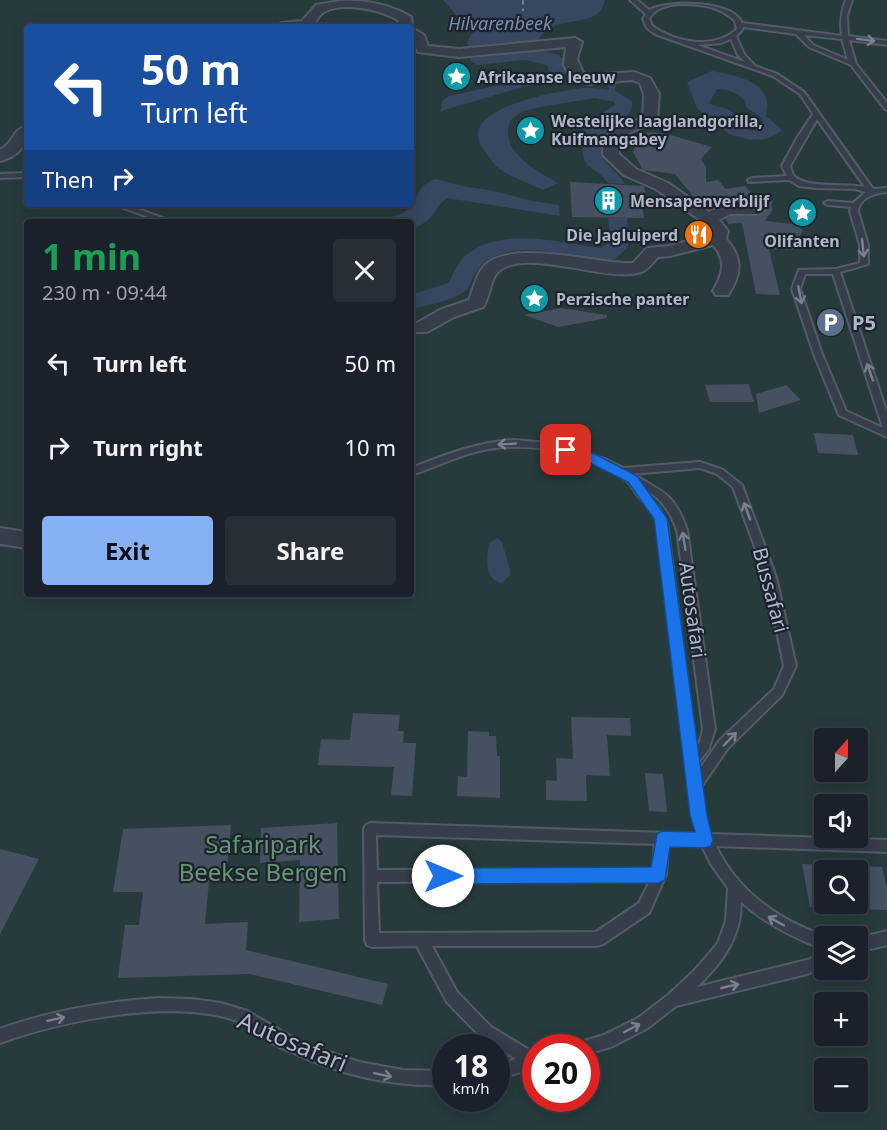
<!DOCTYPE html>
<meta charset="utf-8">
<style>
:root{--surface:#1a212a;--page:#272e36;--text:#f1f3f6;--muted:#9fa3a8;--line:#383e47;--accent:#86b1f4}
body{margin:0;font-family:"Noto Sans",sans-serif;background:var(--page);color:var(--text);height:100vh;display:flex;flex-direction:column;font-size:22px;white-space:nowrap}
*{box-sizing:border-box;margin:0}
p{font-size:20px;color:var(--muted)}
.icon{flex:none;width:33px;height:33px;fill:none;stroke:currentColor;stroke-width:2;stroke-linecap:round;stroke-linejoin:round}
.map{position:relative;flex:1;overflow:hidden}
.panel{position:absolute;left:24px;top:219px;width:390px;height:378px;display:flex;flex-direction:column;background:var(--surface);border-radius:6px;box-shadow:0 3px 15px #0003,0 0 0 2px var(--line)}
.panel>*{flex:none}
.top-card{position:absolute;left:24px;top:24px;width:390px;height:183px;border-radius:6px;box-shadow:0 3px 15px #0003,0 0 0 2px var(--line);background:#1a4fa0;color:#fff;overflow:hidden}
.needle{width:39px;rotate:21deg}
.tools{position:absolute;left:814px;top:728px;display:grid;gap:12px}
.tools a{display:grid;place-items:center;width:54px;height:54px;border-radius:6px;background:var(--surface);box-shadow:0 3px 15px #0003,0 0 0 2px var(--line);font-size:30px}
.speed{position:absolute;left:432px;top:1034px;display:flex;gap:12px;font-size:30px;font-weight:700;text-align:center}
.speed>*{display:grid;place-content:center;width:78px;height:78px;border-radius:50%;background:var(--surface);box-shadow:0 3px 15px #0003,0 0 0 2px var(--line);line-height:1}
.speed small{font-size:15px;font-weight:400}
.speed .limit{border:9px solid #d22;background:#fff;color:#111}
.pin{position:absolute;display:grid;place-items:center;width:51px;height:51px;color:#fff;margin:-26px;border-radius:12px;box-shadow:0 3px 9px #0006}
.me{position:absolute;width:66px;margin:-33px;rotate:90deg;stroke-linejoin:round;filter:drop-shadow(0 0 4px #0008)}
.turn{display:flex;align-items:center;gap:21px;height:126px;padding:0 18px;font-size:27px}
.turn .icon{width:78px;height:78px;stroke-width:2.5}
.turn b{display:block;font-size:42px;line-height:51px}
.then{display:flex;align-items:center;height:57px;padding:0 18px;background:#0003;gap:12px;font-size:22px}
.round{display:grid;place-items:center;flex:none;width:63px;height:63px;border-radius:6px;background:var(--page)}
.overview{display:flex;align-items:center;justify-content:space-between;height:102px;padding:0 18px}
h1{font-size:36px;font-weight:700;line-height:45px;color:#1e9e55}
.action{display:flex;gap:12px;margin-top:auto;padding:12px 18px}
.action a{flex:1;height:69px;border-radius:6px;background:var(--accent);color:#111;font-size:24px;font-weight:700;line-height:69px;text-align:center}
.action a+a{background:var(--page);color:var(--text)}
ul{padding:0;list-style:none}
li{display:flex;align-items:center;gap:18px;height:84px;padding:0 18px}
li div{flex:1}
li b{display:block;font-size:22px}
li em{font-style:normal}
.map>svg:first-child{display:block}
</style>
<div class="map">
<svg width="887" height="1130" viewBox="0 0 887 1130">
<rect width="100%" height="100%" fill="#222c38"/>
<path fill="#273b3c" fill-rule="evenodd" d="M0 0H887V1130H0ZM27 27H411V204H27ZM27 222H411V594H27ZM825 738H858V771H825ZM825 804H858V837H825ZM825 870H858V903H825ZM825 936H858V969H825ZM825 1002H858V1035H825ZM446 1047H496V1098H446ZM536 1047H586V1098H536ZM825 1068H858V1101H825Z"/>
<path fill="#36475f" fill-rule="evenodd" d="M443 0H605C598 33 555 9 536 43L490 48 469 46 467 42 477 24 474 19 456 15Z
M540 50 559 55 566 61 567 71 559 80 523 87 441 111 442 101 449 96 536 77 549 71 547 65 525 60 478 65 472 62 470 58Z
M712 71C731 75 764 79 767 102 768 107 766 111 766 116L782 130 776 135 765 139 750 140 729 134 697 108 687 82ZM717 89 728 90 738 95 744 100 746 107 762 118 763 126C744 139 741 120 732 112 726 107 716 107 709 103Z
M604 79 616 84 615 91 632 101C636 122 593 129 603 158 605 163 620 175 625 184L608 183C603 175 596 172 589 166 577 156 585 137 586 123L615 105 614 102 595 98 540 107 521 112 510 121C499 152 536 170 558 183L543 190C529 183 510 177 497 167 492 162 487 154 483 149 454 108 556 92 581 88 590 87 599 89 609 90L608 86 599 81Z
M435 179 462 186 495 191 533 201 559 205 560 216 447 198C431 210 436 221 411 229V222H379C387 217 399 216 406 211 420 200 414 187 435 179Z
M608 218H627L628 247 615 259C578 264 538 241 501 254 491 257 481 264 475 273 471 279 471 288 464 292 449 302 428 305 411 309V295L448 283C454 274 457 263 465 256 502 225 559 243 601 248L610 242Z
M497 538 502 542 510 570V575L502 583C483 580 487 557 489 543Z"/>
<g fill="none" stroke-linecap="round" stroke-linejoin="round">
<path stroke="#798fac" stroke-width="1.5" stroke-dasharray="4.5 4" stroke-linecap="butt" d="M523 0V11"/>
</g>
<path fill="#455160" d="M649 132 667 134 712 147 701 159 706 167V182L718 180 726 189 745 186 753 195 773 201 771 206 773 209 765 221 792 224 803 230 793 250 769 249 780 295 756 294 742 223 728 224 726 219 731 216H758L767 211V207L762 203 747 201 720 205 717 198 706 200V207L696 200 675 174 643 170 633 152 639 139Z
M570 182 644 186 647 203 642 206 644 218 572 217Z
M561 308 607 315V318L558 327 524 315Z
M749 384 754 402H710L705 385Z
M786 385 801 400 759 413 756 394Z
M814 433 853 435 858 455 818 453Z
M353 713 400 715 398 731H404L403 743H416L412 796 391 795 394 767 318 765 321 739 350 740Z
M571 717 630 718 631 736 607 735 610 776 586 775 587 801 546 800V780L557 781 556 758 573 759Z
M468 731 489 732V736H496L497 756H500V798L457 796 458 776 467 777Z
M645 773 663 774 667 812 649 811Z
M337 823 339 919 299 922 300 860 260 863 261 828Z
M231 825 226 881 209 882 205 924 248 922 246 950 388 984 382 1005 250 974 118 978 125 925H139L143 892H113L123 829Z
M0 849 39 859 0 934Z
M802 864 825 865V907H810Z
M858 866 882 867 887 888V910L858 909Z"/>
<g fill="none" stroke-linecap="round" stroke-linejoin="round">
<defs>
<path id="lane" d="M630 0H637L649 10C668 0 733 0 742 23L842 36C840 23 841 12 846 0H852L847 16 848 36 887 41V45L849 40 856 64 887 103V110L885 109 851 65 809 47 796 34 743 27 742 30 736 36 744 54 755 66 777 74 804 92 873 189 887 188V192C875 193 860 197 858 211L868 245V264L840 272 887 413V437L839 415 814 354 792 289 799 270 836 269 860 263V245L850 211 851 207 828 205 824 203 828 201 853 203 866 192 855 189 815 188 799 186 790 180 749 182 748 180 752 178 787 176 782 166 797 138 813 114 800 94 773 76 655 34 647 28 643 19 646 14ZM680 4C700 4 720 6 735 21L737 29C714 50 676 43 652 26L649 19C656 7 667 5 680 4ZM804 35 842 39 848 60 813 45ZM731 39 738 55 745 62 697 45 721 43ZM817 119 865 187C848 183 803 189 793 175 792 172 791 169 790 166ZM805 274H833L883 428 846 411 822 354 800 289Z
M27 173V177L0 178V174Z
M113 204H124L173 222H162Z
M514 440 549 443 568 447 607 460 623 468 700 462 723 470 742 485 776 577 796 666 782 695 728 748 701 787 704 815 710 834 887 840V852L716 846C738 892 779 920 825 936V950C793 938 766 924 741 902 741 938 722 963 697 987L807 960 825 953V967L807 974 676 1006 648 1028 611 1047 586 1054V1047H579L581 1042 604 1035 638 1018 668 995 694 971 718 943 726 921 728 888 711 864 702 846 668 845 666 875 649 913 603 944 598 946H432L457 992 491 1027 536 1054V1068L496 1079V1065L516 1059 481 1037 447 1002 417 946 372 947 367 945 365 940 364 829 366 825 370 823 698 834 692 815 657 524C654 513 647 506 639 497 635 493 633 487 629 483 599 453 529 442 489 449 462 453 437 467 411 475V468C445 455 477 442 514 440ZM700 468 717 474 733 487 766 577 784 666 774 689 720 740 699 770 698 763 709 748 715 729 687 530C675 494 662 491 632 474ZM642 488C661 497 670 511 677 530L703 729 700 742 696 747 667 524 660 509ZM376 835 655 844 653 869 377 870ZM650 881 639 903 596 932 379 933 377 882Z
M887 931V945L858 952V938Z
M158 998 191 999 221 1003 247 1011 302 1043 359 1062 403 1070 446 1071V1085C392 1087 340 1075 292 1052 283 1049 275 1045 268 1040 260 1035 253 1028 245 1024 180 996 64 1020 0 1043V1029C52 1010 103 1002 158 998Z"/>
<path id="street" d="M340 1C365 0 390 4 411 17L412 28 424 35 428 46 459 49 575 38 582 42 577 59 583 73 589 75 634 72 650 78 659 94 657 120 655 123C639 129 616 132 619 154L636 169 668 183 709 212C722 205 756 197 766 209L758 214H730L719 220 728 231 726 239C743 258 742 274 728 295H716L713 291C723 274 727 260 713 245L670 256 658 257C653 262 648 270 641 272 606 284 523 245 497 273 490 281 490 297 483 307L454 317 427 332H415L412 328 415 324 442 309 469 300C473 290 476 278 481 270 505 235 597 265 633 263L647 248 669 246 710 235 711 232 703 222 656 189 624 175 603 155C601 129 623 125 643 118L644 94 640 83 632 80 589 84 572 79 564 65 566 47 459 57 418 52 411 38V27H399V21C383 10 344 2 326 11 318 14 317 23 309 27H274L281 23 302 21 316 5Z
M27 126C27 145 20 156 0 161V150C15 142 11 130 27 126Z
M0 528 27 532V548L0 544Z"/>
</defs>
<use href="#lane" stroke="#535b67" stroke-width="4"/>
<use href="#street" stroke="#535b67" stroke-width="4"/>
<use href="#lane" fill="#353e49" fill-rule="evenodd"/>
<use href="#street" fill="#353e49" fill-rule="evenodd"/>
</g>
<defs><path id="oneway-shaft" d="M-6 0H5M1.5-3L5.5 0L1.5 3" fill="none" stroke-width="1.6" stroke-linecap="round" stroke-linejoin="round" transform="scale(1.5)"/></defs>
<g stroke="#79818d">
<use href="#oneway-shaft" transform="translate(866 40) rotate(7)"/>
<use href="#oneway-shaft" transform="translate(863 248) rotate(84)"/>
<use href="#oneway-shaft" transform="translate(800 295) rotate(79)"/>
<use href="#oneway-shaft" transform="translate(870 372) rotate(-109)"/>
<use href="#oneway-shaft" transform="translate(507 444) rotate(177)"/>
<use href="#oneway-shaft" transform="translate(747 511) rotate(-110)"/>
<use href="#oneway-shaft" transform="translate(684 541) rotate(-99)"/>
<use href="#oneway-shaft" transform="translate(730 739) rotate(-46)"/>
<use href="#oneway-shaft" transform="translate(776 921) rotate(-151)"/>
<use href="#oneway-shaft" transform="translate(730 986) rotate(-13)"/>
<use href="#oneway-shaft" transform="translate(56 1019) rotate(-12)"/>
<use href="#oneway-shaft" transform="translate(632 1028) rotate(-28)"/>
<use href="#oneway-shaft" transform="translate(383 1075) rotate(12)"/>
</g>
<path fill="#1a73e8" stroke="#114b97" stroke-width="1.5" d="M566 446 595 454 637 476 667 518 707 815 713 840 711 846 705 848 670 847 665 880 659 883 443 884 437 882 434 876 437 870 443 868 651 867 657 834 662 831 695 832 690 815 654 519 628 482 586 461 562 453 560 450Z"/>
<defs>
<symbol id="sight-disc" viewBox="-11 -11 22 22"><circle r="9.5" fill="#0f9aa8" stroke="#1b232e"/><path d="M0-6L1.8-2.2L6-1.7L2.9 1.2L3.7 5.4L0 3.3L-3.7 5.4L-2.9 1.2L-6-1.7L-1.8-2.2Z" fill="#fff"/></symbol>
<symbol id="building-disc" viewBox="-11 -11 22 22"><circle r="9.5" fill="#0f9aa8" stroke="#1b232e"/><path d="M-4-6H4V6H1V3H-1V6H-4ZM-2.5-4.3h1.7v1.8h-1.7ZM.8-4.3h1.7v1.8H.8ZM-2.5-1h1.7V.8h-1.7ZM.8-1h1.7V.8H.8Z" fill="#fff"/></symbol>
<symbol id="restaurant-disc" viewBox="-11 -11 22 22"><circle r="9.5" fill="#e8710a" stroke="#1b232e"/><path d="M-5-6h1v4h1v-4h1v4h1v-4h1v5L-1.5 .5V6h-2V.5L-5-1ZM5-6V6H3V1.5H1.5Q1.5-4 5-6Z" fill="#fff"/></symbol>
<symbol id="parking-disc" viewBox="-11 -11 22 22"><circle r="9.5" fill="#5c6f8a" stroke="#1b232e"/><path d="M-3.5-5.5H1a3.5 3.5 0 0 1 0 7H-1V5.5H-3.5ZM-1-3.4V-.6H.8a1.4 1.4 0 0 0 0-2.8Z" fill="#fff"/></symbol>
</defs>
<g fill-rule="evenodd">
<use href="#sight-disc" x="440" y="60" width="33" height="33"/>
<use href="#sight-disc" x="514" y="114" width="33" height="33"/>
<use href="#building-disc" x="592" y="184" width="33" height="33"/>
<use href="#sight-disc" x="786" y="196" width="33" height="33"/>
<use href="#restaurant-disc" x="682" y="218" width="33" height="33"/>
<use href="#sight-disc" x="518" y="282" width="33" height="33"/>
<use href="#parking-disc" x="814" y="306" width="33" height="33"/>
</g>
<g text-anchor="middle" dominant-baseline="central" stroke-width="4.5" stroke-linejoin="round" paint-order="stroke">
<g font-size="16" font-weight="bold" fill="#b0b8c5" stroke="#1b232e" text-anchor="start">
<text x="477" y="77">Afrikaanse leeuw</text>
<text x="551" y="121">Westelijke laaglandgorilla,<tspan x="551" dy="18">Kuifmangabey</tspan></text>
<text x="630" y="201">Mensapenverblijf</text>
<text x="678" y="235" text-anchor="end">Die Jagluiperd</text>
<text x="802" y="241" text-anchor="middle">Olifanten</text>
<text x="556" y="299">Perzische panter</text>
</g>
<g font-size="18" font-style="italic" fill="#798fac" stroke="#1b232e">
<text x="500" y="23">Hilvarenbeek</text>
</g>
<g font-size="20" font-weight="bold" fill="#b0b8c5" stroke="#1b232e" text-anchor="start">
<text x="852" y="322">P5</text>
</g>
<g font-size="20" fill="#b0b8c5" stroke="#1b232e">
<text transform="translate(771 590) rotate(75)">Bussafari</text>
<text transform="translate(693 610) rotate(82)">Autosafari</text>
</g>
<g font-size="24" fill="#689572" stroke="#1b232e">
<text x="263" y="843">Safaripark<tspan x="263" dy="28">Beekse Bergen</tspan></text>
</g>
<g font-size="24" fill="#b0b8c5" stroke="#1b232e">
<text transform="translate(293 1041) rotate(23)">Autosafari</text>
</g>
</g>
</svg>
<div class="tools">
<a><svg class="needle" viewBox="-14 -14 28 28"><path d="M0-13l5 13h-10z" fill="#e53935"/><path d="M0 13l5-13h-10z" fill="#9fa3a8"/></svg></a>
<a><svg class="icon" aria-label="sound" viewBox="0 0 24 24"><path d="M4 9h4l5-4v14l-5-4H4zM17 9q2 3 0 6"/></svg></a>
<a><svg class="icon" aria-label="search" viewBox="0 0 24 24"><circle cx="10" cy="10" r="6"/><path d="M15 15l6 6"/></svg></a>
<a><svg class="icon" aria-label="layers" viewBox="0 0 24 24"><path d="M12 4l9 5-9 5-9-5zM3 14l9 5 9-5"/></svg></a>
<a>+</a>
<a>−</a>
</div>
<div class="speed"><div>18<small>km/h</small></div><div class="limit">20</div></div>
<div class="pin" style="left:566px;top:450px;background:#d93025"><svg class="icon" aria-label="arrive" viewBox="0 0 24 24"><path d="M6 21V4h12l-3 4 3 4H6"/></svg></div>
<svg class="me" style="left:443px;top:876px" viewBox="-20 -20 40 40"><circle r="19" fill="#fff"/><path d="M0-13L10 11 0 6-10 11z" fill="#1a73e8"/></svg>
<div class="top-card">
<div class="turn"><svg class="icon" aria-label="left" viewBox="0 0 24 24"><path d="M17 20v-9H6M10 6l-5 5 5 5"/></svg><div><b>50 m</b>Turn left</div></div>
<div class="then">Then<svg class="icon" aria-label="right" viewBox="0 0 24 24"><path d="M7 20v-9h11M14 6l5 5-5 5"/></svg></div>
</div>
<section class="panel">
<div class="overview"><div><h1>1 min</h1><p>230 m · 09:44</p></div><a class="round"><svg class="icon" aria-label="close" viewBox="0 0 24 24"><path d="M6 6l12 12M18 6L6 18"/></svg></a></div>
<ul>
<li><svg class="icon" aria-label="left" viewBox="0 0 24 24"><path d="M17 20v-9H6M10 6l-5 5 5 5"/></svg><div><b>Turn left</b></div><em>50 m</em></li>
<li><svg class="icon" aria-label="right" viewBox="0 0 24 24"><path d="M7 20v-9h11M14 6l5 5-5 5"/></svg><div><b>Turn right</b></div><em>10 m</em></li>
</ul>
<div class="action"><a>Exit</a><a>Share</a></div>
</section>
</div>
